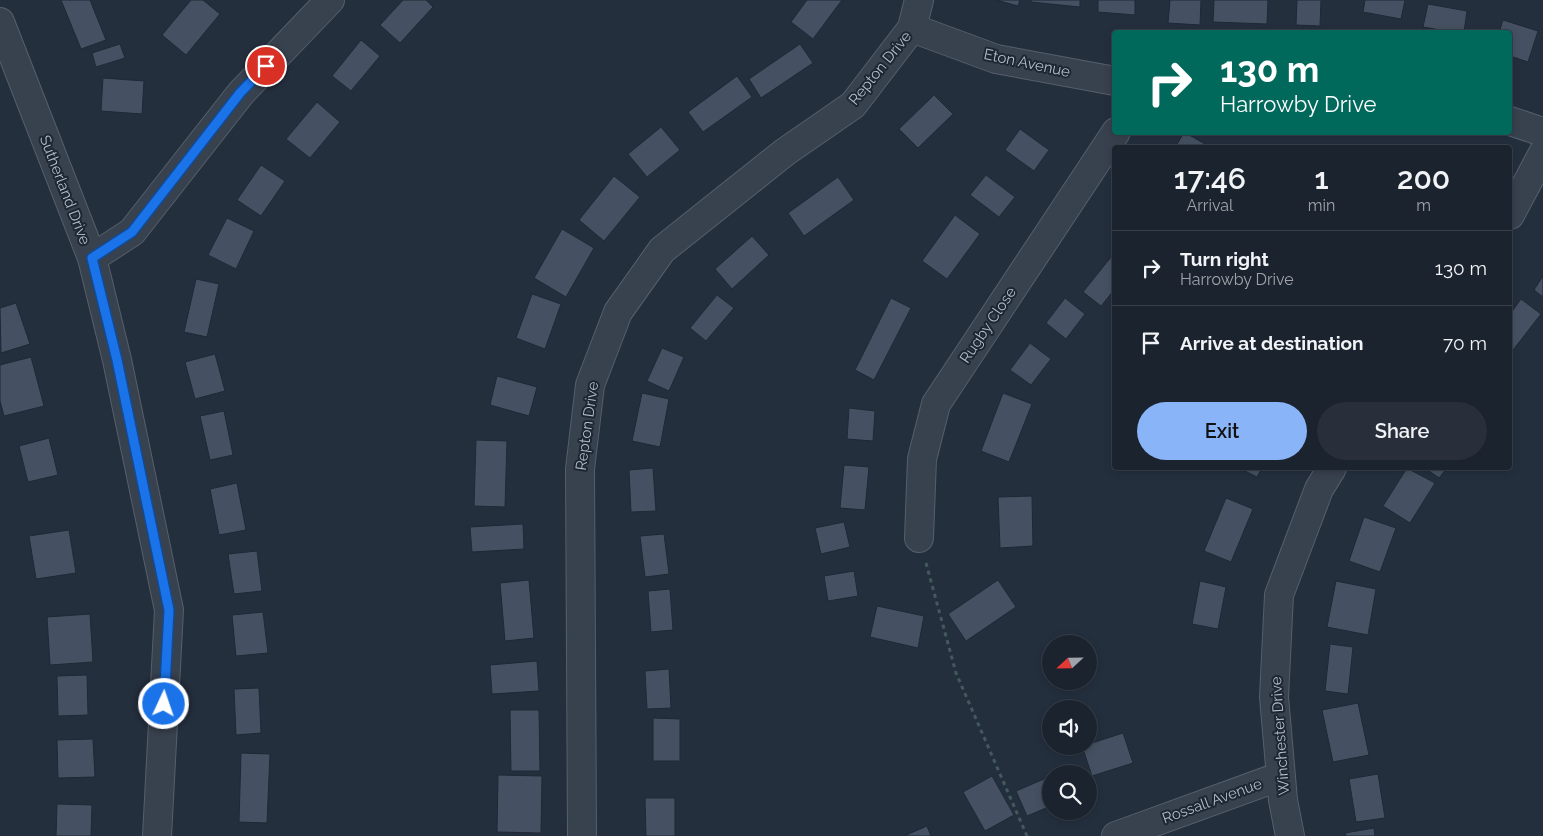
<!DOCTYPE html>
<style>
:root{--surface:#1b232e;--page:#282f3a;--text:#f1f3f6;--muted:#a0a4aa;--line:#39404a;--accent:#8ab4f8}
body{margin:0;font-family:Raleway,sans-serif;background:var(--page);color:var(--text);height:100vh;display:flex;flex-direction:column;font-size:19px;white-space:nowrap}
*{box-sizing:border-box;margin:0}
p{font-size:16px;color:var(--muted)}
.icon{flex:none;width:28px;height:28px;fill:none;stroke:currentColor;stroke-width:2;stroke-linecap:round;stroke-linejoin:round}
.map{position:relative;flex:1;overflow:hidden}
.drawer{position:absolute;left:1112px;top:145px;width:400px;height:325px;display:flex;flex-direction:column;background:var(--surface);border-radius:5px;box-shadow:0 2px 8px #0003,0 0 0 1px var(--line)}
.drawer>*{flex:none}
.banner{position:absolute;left:1112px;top:30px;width:400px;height:105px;border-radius:5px;box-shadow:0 2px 8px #0003,0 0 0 1px var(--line);background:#00695c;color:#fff;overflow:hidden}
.needle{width:32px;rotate:248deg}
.tools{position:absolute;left:1042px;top:635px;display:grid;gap:10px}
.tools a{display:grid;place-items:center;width:55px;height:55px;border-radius:50%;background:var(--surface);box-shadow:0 2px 8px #0003,0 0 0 1px var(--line);font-size:25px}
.pin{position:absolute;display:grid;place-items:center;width:42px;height:42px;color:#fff;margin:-21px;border:2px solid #fff;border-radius:50%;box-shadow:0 1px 5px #0007}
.me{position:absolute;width:55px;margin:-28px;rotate:3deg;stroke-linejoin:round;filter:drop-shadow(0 0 4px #0008)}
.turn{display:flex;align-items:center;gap:18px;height:105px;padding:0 25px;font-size:22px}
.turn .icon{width:65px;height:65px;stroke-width:2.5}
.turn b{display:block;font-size:35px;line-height:42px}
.eta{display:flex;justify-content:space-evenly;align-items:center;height:85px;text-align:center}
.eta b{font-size:30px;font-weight:600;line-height:35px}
.cta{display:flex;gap:10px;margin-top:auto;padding:10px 25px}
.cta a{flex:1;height:58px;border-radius:30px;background:var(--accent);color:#111;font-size:20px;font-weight:600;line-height:58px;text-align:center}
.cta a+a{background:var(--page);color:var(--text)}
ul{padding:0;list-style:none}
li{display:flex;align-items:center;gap:15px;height:75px;padding:0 25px;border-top:1px solid var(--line)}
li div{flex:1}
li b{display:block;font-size:19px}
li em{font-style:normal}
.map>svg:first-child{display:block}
</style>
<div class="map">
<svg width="1543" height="836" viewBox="0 0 1543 836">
<rect width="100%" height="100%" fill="#242f3e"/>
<path fill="#455162" stroke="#1f2835" d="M61 0H90L106 40 81 49Z
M191 0H203L220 14 186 55 162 35Z
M403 0H426L433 7 400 43 380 25Z
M807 0H842L813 39 791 22Z
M996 0H1020L1018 6Z
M1031 0H1080V7L1031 2Z
M1098 0H1135V15L1098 12Z
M1170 0H1201L1200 25 1168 23Z
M1214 0H1268L1267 24 1213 22Z
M1297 0H1321L1320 26 1296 25Z
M1365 0H1405L1401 19 1363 12Z
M1428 4 1467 11 1464 32H1452L1423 27Z
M1503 20 1538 31 1528 62 1510 56V32H1499Z
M361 40 380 56 351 91 332 76Z
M120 44 125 58 96 67 92 53Z
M800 44 813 63 761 98 749 79Z
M737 76 752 97 703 132 688 112Z
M103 78 144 81 142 114 101 111Z
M934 95 953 114 918 148 899 129Z
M317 102 340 122 310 158 286 139Z
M661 127 680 150 647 177 628 154Z
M1020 129 1049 150 1034 171 1005 150Z
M1184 132 1205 144 1203 148H1175Z
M261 165 285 181 261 216 237 200Z
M986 175 1015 197 999 217 970 195Z
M614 176 640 197 604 241 579 220Z
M838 177 854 200 804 236 788 213Z
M955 215 980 234 947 279 922 261Z
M227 218 254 231 236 269 208 255Z
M562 229 594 248 566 297 534 278Z
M752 236 769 255 732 289 715 269Z
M1115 252V289L1101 306 1083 292Z
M1543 276V297L1534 290Z
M196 279 219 284 207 337 184 332Z
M532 294 561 304 545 349 516 338Z
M717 295 734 308 706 341 690 328Z
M891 298 911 308 874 380 855 370Z
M1065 298 1085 314 1066 339 1046 323Z
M1521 299 1541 314 1510 354V314Z
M16 303 30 344 1 353 0 308Z
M1030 343 1051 359 1031 385 1010 370Z
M662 348 684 357 669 391 647 381Z
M215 354 225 391 195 399 185 362Z
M31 357 44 406 4 416 0 401V365Z
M497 376 537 387 529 416 490 405Z
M642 393 669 399 660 447 632 441Z
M1003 393 1032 404 1009 462 981 451Z
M849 408 875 411 873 441 847 439Z
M224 411 233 455 210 460 200 416Z
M49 438 58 475 28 482 19 446Z
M476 440 507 441 505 507 474 506Z
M844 465 869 467 865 510 840 508Z
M653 468 656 511 631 512 629 470Z
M1239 468H1262L1257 477Z
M1407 468 1435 483 1410 523 1383 506Z
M1425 468H1447L1439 478Z
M237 483 246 530 219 535 210 489Z
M1032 496 1033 546 1000 548 998 497Z
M1226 498 1253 509 1231 562 1204 551Z
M1364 517 1396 528 1380 572 1349 561Z
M844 522 850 547 821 554 815 528Z
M523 524 524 549 472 552 470 527Z
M69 530 76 573 36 579 29 536Z
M664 534 669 574 645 577 640 536Z
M257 551 262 591 234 594 228 554Z
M854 571 858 596 828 601 824 576Z
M529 580 534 638 505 641 500 583Z
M998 580 1016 607 966 641 948 614Z
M1200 581 1226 587 1218 629 1192 624Z
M1336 581 1376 589 1368 635 1327 627Z
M670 589 673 630 651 632 648 591Z
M877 606 924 616 918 648 870 637Z
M263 612 268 653 236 656 232 615Z
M90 614 93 662 50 665 47 617Z
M1330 644 1353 647 1348 694 1325 691Z
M537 661 539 691 492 694 490 665Z
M669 669 671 708 647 709 645 671Z
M87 675 88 715 58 716 57 676Z
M259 688 261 733 236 735 234 689Z
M1358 703 1369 755 1333 762 1322 710Z
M510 710H539L540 771H511Z
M653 718 680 719V761H653Z
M1123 733 1133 763 1092 776 1082 746H1089V744Z
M93 739 95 777 58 778 57 740Z
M241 753 270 754 267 823 239 822Z
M1378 774 1385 818 1356 822 1349 779Z
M498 775 542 776 541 833 497 832Z
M992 776 1014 815 985 831 963 792Z
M1051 776V806L1027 816 1016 791Z
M645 798H675V836H646Z
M57 804 92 805 91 836H56Z
M927 826 931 836H904Z
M1374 828 1375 836H1346L1345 833Z"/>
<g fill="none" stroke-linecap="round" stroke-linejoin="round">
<defs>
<path id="minor" d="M912 28 996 59 1115 81
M1510 121 1543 132
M1510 215 1543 153
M919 538 922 459 936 404 1116 132
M582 836 580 469 590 385 618 312 662 250 785 152 853 105 912 28 919 0
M1116 836 1281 776
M1290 836 1283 800 1274 697 1279 595 1319 489 1332 468"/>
<path id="tertiary" d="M0 22 92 258 117 360 169 610 157 836
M92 258 132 232 241 93 330 0"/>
</defs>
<use href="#minor" stroke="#565f6c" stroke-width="30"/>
<use href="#tertiary" stroke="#565f6c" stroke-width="30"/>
<path stroke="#44595c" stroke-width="3" stroke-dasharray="4 4" stroke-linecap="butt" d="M926 563 956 673 1027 836"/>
<use href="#minor" stroke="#38414e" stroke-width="28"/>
<use href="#tertiary" stroke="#38414e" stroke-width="28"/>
</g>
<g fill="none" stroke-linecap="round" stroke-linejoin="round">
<defs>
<path id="route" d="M164 704 169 610 117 360 92 258 132 232 240 93 266 66"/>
</defs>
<use href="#route" stroke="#114b97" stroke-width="12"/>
<use href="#route" stroke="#1a73e8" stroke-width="9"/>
</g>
<g text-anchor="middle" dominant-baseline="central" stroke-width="4" stroke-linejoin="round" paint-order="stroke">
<g font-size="15" fill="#b4bcc9" stroke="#1d2633">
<text transform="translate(1027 63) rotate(12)">Eton Avenue</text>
<text transform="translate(880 68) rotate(-51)">Repton Drive</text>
<text transform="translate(65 190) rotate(69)">Sutherland Drive</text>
<text transform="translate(988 325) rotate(-56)">Rugby Close</text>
<text transform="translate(587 426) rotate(-82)">Repton Drive</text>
<text transform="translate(1280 736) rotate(-94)">Winchester Drive</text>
<text transform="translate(1212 801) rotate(-20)">Rossall Avenue</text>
</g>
</g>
</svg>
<div class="tools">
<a><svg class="needle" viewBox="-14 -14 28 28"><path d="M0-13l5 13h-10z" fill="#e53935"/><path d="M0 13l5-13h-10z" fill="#a0a4aa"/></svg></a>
<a><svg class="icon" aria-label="sound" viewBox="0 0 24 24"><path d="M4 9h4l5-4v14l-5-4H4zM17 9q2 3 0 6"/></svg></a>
<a><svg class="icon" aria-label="search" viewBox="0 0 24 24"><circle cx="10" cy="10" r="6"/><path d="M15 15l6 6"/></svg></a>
</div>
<div class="pin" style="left:266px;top:66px;background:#d93025"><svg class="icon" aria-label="arrive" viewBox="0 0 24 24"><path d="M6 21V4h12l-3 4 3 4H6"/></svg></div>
<svg class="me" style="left:164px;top:704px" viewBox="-20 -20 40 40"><circle r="17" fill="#1a73e8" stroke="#fff" stroke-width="3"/><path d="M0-11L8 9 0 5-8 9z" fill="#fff"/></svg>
<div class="banner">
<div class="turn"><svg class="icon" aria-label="right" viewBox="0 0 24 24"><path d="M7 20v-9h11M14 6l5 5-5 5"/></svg><div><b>130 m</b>Harrowby Drive</div></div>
</div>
<section class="drawer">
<div class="eta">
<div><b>17:46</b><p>Arrival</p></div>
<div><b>1</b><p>min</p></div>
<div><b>200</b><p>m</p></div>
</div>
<ul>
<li><svg class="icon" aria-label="right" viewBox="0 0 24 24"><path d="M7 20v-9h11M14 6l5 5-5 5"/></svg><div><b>Turn right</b><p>Harrowby Drive</p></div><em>130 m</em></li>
<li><svg class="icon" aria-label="arrive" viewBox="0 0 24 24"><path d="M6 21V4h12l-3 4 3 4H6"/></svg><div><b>Arrive at destination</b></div><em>70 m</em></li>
</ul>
<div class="cta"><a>Exit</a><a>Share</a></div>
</section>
</div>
